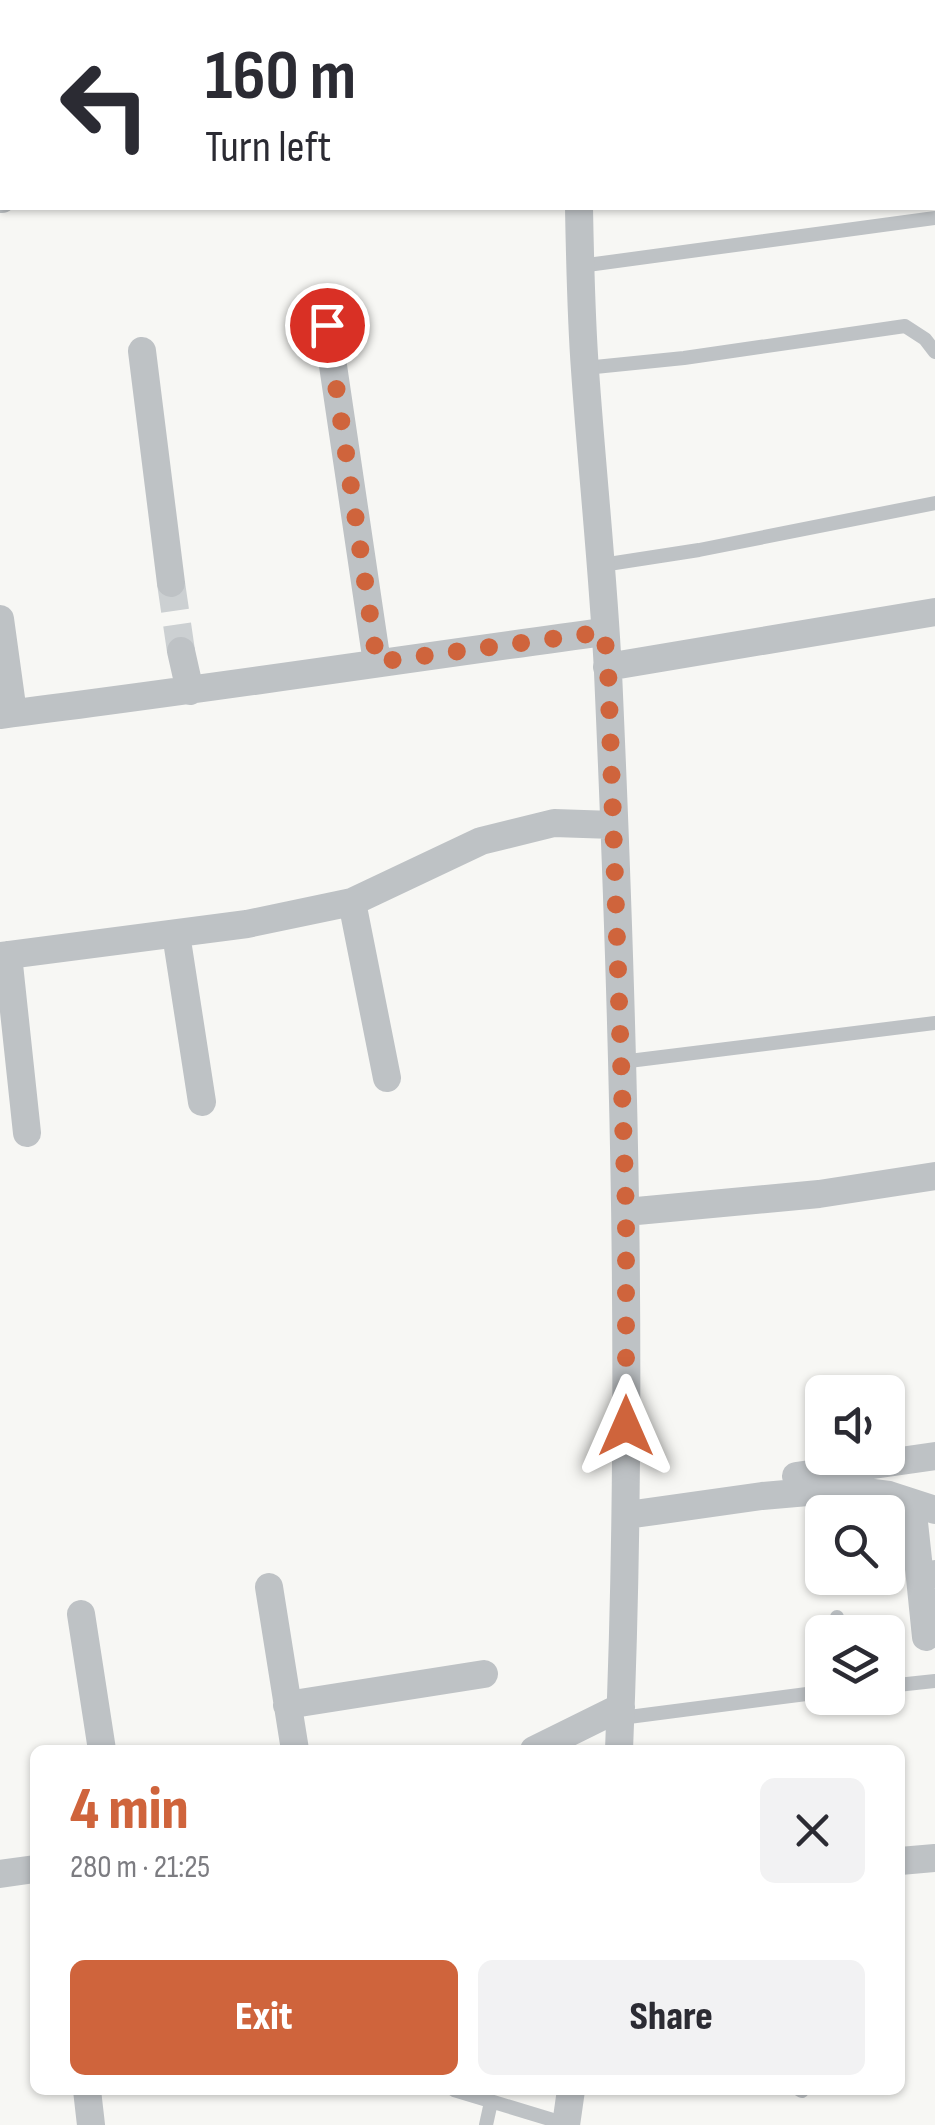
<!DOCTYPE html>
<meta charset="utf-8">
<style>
:root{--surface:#fff;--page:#f2f2f3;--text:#2b2b33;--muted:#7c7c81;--accent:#cf643c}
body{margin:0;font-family:"Sofia Sans Condensed",sans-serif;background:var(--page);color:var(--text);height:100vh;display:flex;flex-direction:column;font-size:38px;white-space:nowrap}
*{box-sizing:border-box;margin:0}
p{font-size:32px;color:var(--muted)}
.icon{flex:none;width:55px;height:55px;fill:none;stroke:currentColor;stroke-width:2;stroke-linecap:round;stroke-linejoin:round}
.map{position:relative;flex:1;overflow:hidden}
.panel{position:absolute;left:30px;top:1745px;width:875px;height:350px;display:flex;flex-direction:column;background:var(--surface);border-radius:15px;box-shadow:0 2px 8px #0004}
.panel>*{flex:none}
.banner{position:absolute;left:0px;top:0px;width:935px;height:210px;box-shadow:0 2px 8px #0004;background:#fff;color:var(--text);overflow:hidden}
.controls{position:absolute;left:805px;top:1375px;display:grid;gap:20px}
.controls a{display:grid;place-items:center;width:100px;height:100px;border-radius:15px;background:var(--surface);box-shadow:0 2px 8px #0004;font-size:50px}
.pin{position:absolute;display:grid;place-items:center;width:85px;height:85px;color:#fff;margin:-42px;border:5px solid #fff;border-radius:50%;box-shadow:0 2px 10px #0007}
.me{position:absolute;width:110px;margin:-55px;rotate:0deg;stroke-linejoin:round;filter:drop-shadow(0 0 8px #0008)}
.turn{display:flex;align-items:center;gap:35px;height:210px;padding:0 40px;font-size:45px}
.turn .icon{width:130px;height:130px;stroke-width:2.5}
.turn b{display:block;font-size:70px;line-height:85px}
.round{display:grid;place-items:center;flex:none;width:105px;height:105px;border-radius:15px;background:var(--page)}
.summary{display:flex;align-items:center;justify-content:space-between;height:170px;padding:0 40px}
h1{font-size:60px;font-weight:800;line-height:75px;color:var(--accent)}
.action{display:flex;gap:20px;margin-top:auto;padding:20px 40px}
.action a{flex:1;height:115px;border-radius:15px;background:var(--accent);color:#fff;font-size:40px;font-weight:800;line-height:115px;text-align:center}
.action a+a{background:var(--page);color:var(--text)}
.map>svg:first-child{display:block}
</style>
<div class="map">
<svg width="935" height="2125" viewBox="0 0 935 2125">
<rect width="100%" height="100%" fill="#f7f7f4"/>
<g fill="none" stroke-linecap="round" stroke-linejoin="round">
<path stroke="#ccd0d2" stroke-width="28" stroke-dasharray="28 14" stroke-linecap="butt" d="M171 583 181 651"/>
<path stroke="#bec2c5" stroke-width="14" d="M932 10H935
M580 266 935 218
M585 368 684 358 905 326 925 339 935 352
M602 565 699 550 935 503
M621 1062 935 1023
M837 1617V1632
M888 1686 935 1681
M621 1718 822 1692
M454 2090 566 2124
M800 2090 802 2091
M486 2125 491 2102"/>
<path stroke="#bec2c5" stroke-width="28" d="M576 2 587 1
M0 199H2
M579 208C580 262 581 316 585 370 592 471 603 571 608 672 624 1031 634 1391 619 1750
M327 325 377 663
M142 351 171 583
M0 619 13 713
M181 651 190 691
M607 667 935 612
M0 715C202 690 403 659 604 632
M352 902 387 1078
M176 934 202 1102
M8 955 27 1133
M0 956 247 924 352 902 481 841 554 823 613 825
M626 1212 819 1194 935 1176
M796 1476 935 1456
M912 1504 920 1578
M627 1515 762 1496 842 1489 889 1495 935 1510
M269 1587 295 1750
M81 1614 102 1750
M926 1637 920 1578 935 1574
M287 1705 484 1674
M534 1750 621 1707
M900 1861 935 1858
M0 1874 35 1869
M87 2090 91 2125
M566 2125 571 2090"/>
</g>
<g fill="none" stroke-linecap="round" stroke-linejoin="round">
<path stroke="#cf643c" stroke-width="18" stroke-dasharray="0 32.4" d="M327 325 377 662 604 632 608 667 626 1212V1426"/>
</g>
</svg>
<div class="controls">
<a><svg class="icon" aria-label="sound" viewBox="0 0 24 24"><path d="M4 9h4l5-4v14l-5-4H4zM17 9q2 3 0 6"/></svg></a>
<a><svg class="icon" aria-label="search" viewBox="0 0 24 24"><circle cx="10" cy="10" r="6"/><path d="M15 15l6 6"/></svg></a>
<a><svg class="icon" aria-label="layers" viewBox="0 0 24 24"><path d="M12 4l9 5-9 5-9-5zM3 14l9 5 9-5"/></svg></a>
</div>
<div class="pin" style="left:327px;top:325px;background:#d93025"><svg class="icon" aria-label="arrive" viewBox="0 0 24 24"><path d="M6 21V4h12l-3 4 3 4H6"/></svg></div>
<svg class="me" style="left:626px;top:1426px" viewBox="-20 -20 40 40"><path d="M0-17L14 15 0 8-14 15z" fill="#cf643c" stroke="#fff" stroke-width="4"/></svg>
<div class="banner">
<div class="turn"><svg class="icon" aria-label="left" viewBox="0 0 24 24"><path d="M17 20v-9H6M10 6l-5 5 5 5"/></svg><div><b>160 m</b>Turn left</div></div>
</div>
<section class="panel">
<div class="summary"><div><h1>4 min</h1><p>280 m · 21:25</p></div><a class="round"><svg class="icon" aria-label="close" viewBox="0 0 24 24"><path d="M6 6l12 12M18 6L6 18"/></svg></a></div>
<div class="action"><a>Exit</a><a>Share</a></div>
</section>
</div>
